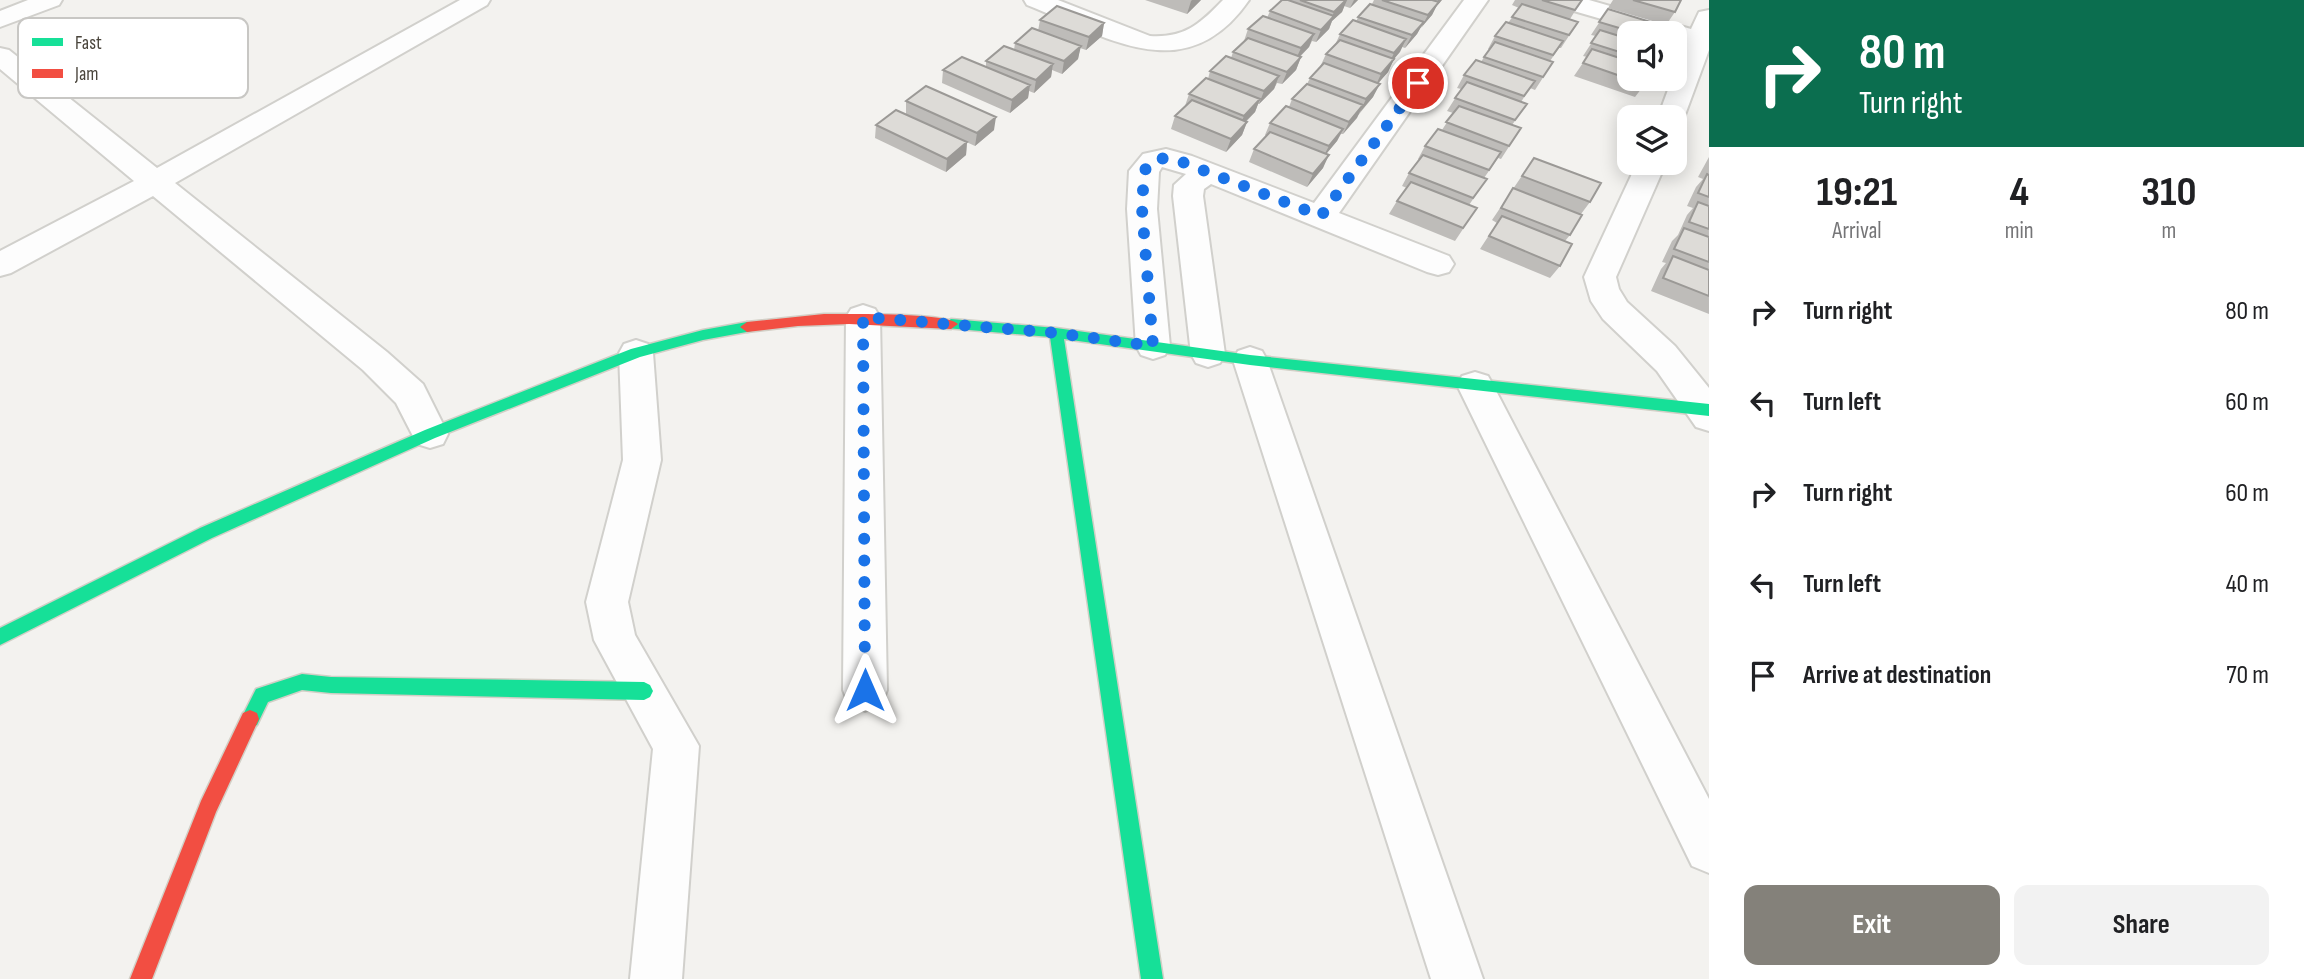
<!DOCTYPE html>
<style>
:root{--surface:#fff;--page:#f2f2f2;--text:#202124;--muted:#757577;--accent:#84817a}
body{margin:0;font-family:"Sofia Sans Condensed",sans-serif;background:var(--page);color:var(--text);height:100vh;display:flex;flex-direction:column;font-size:26px;white-space:nowrap}
*{box-sizing:border-box;margin:0}
p{font-size:23px;color:var(--muted)}
.icon{flex:none;width:38px;height:38px;fill:none;stroke:currentColor;stroke-width:2;stroke-linecap:round;stroke-linejoin:round}
.map{position:relative;flex:1;overflow:hidden}
.drawer{display:flex;flex-direction:column;background:var(--surface);width:595px}
.drawer>*{flex:none}
.banner{background:#0b6e4f;color:#fff;overflow:hidden}
.buttons{position:absolute;left:1617px;top:21px;display:grid;gap:14px}
.buttons a{display:grid;place-items:center;width:70px;height:70px;border-radius:14px;background:var(--surface);box-shadow:0 4px 18px #0003;font-size:35px}
.pin{position:absolute;display:grid;place-items:center;width:60px;height:60px;color:#fff;margin:-30px;border:4px solid #fff;border-radius:50%;box-shadow:0 2px 7px #0007}
.me{position:absolute;width:77px;margin:-38px;rotate:0deg;stroke-linejoin:round;filter:drop-shadow(0 0 5px #0008)}
.turn{display:flex;align-items:center;gap:24px;height:147px;padding:0 35px;font-size:32px}
.turn .icon{width:91px;height:91px;stroke-width:2.5}
.turn b{display:block;font-size:49px;line-height:60px}
.eta{display:flex;justify-content:space-evenly;align-items:center;height:119px;text-align:center}
.eta b{font-size:42px;font-weight:700;line-height:49px}
.cta{display:flex;gap:14px;margin-top:auto;padding:14px 35px}
.cta a{flex:1;height:80px;border-radius:14px;background:var(--accent);color:#fff;font-size:28px;font-weight:700;line-height:80px;text-align:center}
.cta a+a{background:var(--page);color:var(--text)}
ul{padding:0;list-style:none}
li{display:flex;align-items:center;gap:21px;height:91px;padding:0 35px}
li div{flex:1}
li b{display:block;font-size:26px}
li em{font-style:normal}
main{display:flex;flex:1;min-height:0}
.map>svg:first-child{display:block}
</style>
<main>
<div class="map">
<svg width="1709" height="979" viewBox="0 0 1709 979">
<rect width="100%" height="100%" fill="#f3f2ef"/>
<g fill="none" stroke-linecap="round" stroke-linejoin="round">
<defs>
<path id="street" d="M28 0H62L59 5 0 27V11Z
M460 0H490L487 5 175 183 387 352 423 384 448 434 443 444 430 448 417 444 396 403 363 370 153 196 11 273 0 276V251L134 181 0 69V48L9 50 157 168Z
M1024 0H1058L1150 36C1185 38 1200 24 1223 0H1249C1186 91 1107 37 1027 5Z
M1464 0H1488L1339 213 1449 256 1454 264 1449 272 1438 275 1427 272 1211 184 1204 189 1203 196 1225 354 1220 363 1208 367 1196 363 1191 354 1173 196 1174 185 1186 174 1162 167 1159 172 1157 209 1170 346 1165 355 1153 359 1141 355 1136 346 1127 209 1129 171 1143 154 1166 149 1192 156 1314 203Z
M1550 0H1589L1691 29 1699 12 1709 10V50L1682 123 1675 125V117H1658L1672 79H1675L1686 44 1675 40V33H1650L1553 5Z
M1637 163H1666L1616 277 1619 289 1627 302 1675 346 1709 388V431L1696 427 1657 371 1603 319 1591 301 1584 277Z
M863 305 875 309 880 317 887 690 881 705 865 711 849 705 843 690 846 317 851 309Z
M636 340 648 344 653 353 661 460 628 602 635 635 699 746 682 979H630L653 749 594 640 586 602 623 460 619 353 624 344Z
M1250 347 1262 351 1267 360 1483 979H1431L1233 360 1238 351Z
M1475 372 1488 376 1493 385 1709 799V873L1692 866 1457 385 1462 376Z"/>
<path id="fast" d="M951 319 1056 328 1250 355 1709 404V416L1250 365 1064 339 1163 979H1141L1050 337 946 328 944 324Z
M747 322 754 327 752 331 703 340 640 357 435 438 212 538 0 645V628L200 528 425 430 631 349 703 330Z
M302 674 331 677 644 682 650 685 653 691 650 697 644 700 331 693 302 690 268 702 257 725 250 728 243 725 241 719 256 689Z"/>
<path id="jam" d="M824 314C845 314 948 312 958 324L951 329 849 324 798 326 747 332 740 327 747 322Z
M250 710 257 713 259 719 216 812 152 979H130L201 801 243 713Z"/>
</defs>
<use href="#street" stroke="#d1d0cc" stroke-width="4"/>
<use href="#fast" stroke="#d2cfc6" stroke-width="3"/>
<use href="#jam" stroke="#d2cfc6" stroke-width="3"/>
<use href="#street" fill="#fdfdfd" fill-rule="evenodd"/>
<use href="#fast" fill="#16e098" fill-rule="evenodd"/>
<use href="#jam" fill="#f24e42" fill-rule="evenodd"/>
</g>
<path fill="#bebcb9" d="M1145 0H1201L1187 14Z
M1282 0H1358L1350 8 1344 6 1342 12 1332 21 1329 29 1316 42 1312 41 1309 47 1300 57H1301L1296 70 1282 84 1277 83 1274 89 1259 104H1258L1255 112 1246 122H1247L1242 135 1226 152 1171 129 1175 116 1185 106 1189 94 1208 79 1210 71 1231 58 1233 52 1244 41 1248 29 1267 18 1270 11Z
M1374 0H1442L1437 5 1432 15 1420 28 1417 34 1405 48 1402 47 1394 59 1388 72 1378 83 1373 97 1343 134H1341L1337 141 1326 154 1323 168 1307 187 1249 162 1254 149 1266 136 1265 135 1270 123 1289 107 1292 99 1307 84 1310 78 1320 67 1326 54 1335 45 1340 34 1356 22 1358 17 1372 4Z
M1515 0H1582L1570 19 1578 22 1561 48H1559L1550 61 1553 62 1535 90 1530 88 1521 102 1527 104 1512 125 1521 128 1501 159 1498 158 1484 178 1487 179 1469 205 1477 208 1455 241 1389 214 1397 201 1407 188 1402 186 1409 173 1419 159H1418L1425 146 1442 130 1453 113 1447 111 1461 89 1457 88 1464 75 1481 62 1489 49H1488L1495 36 1508 23 1519 8 1512 5Z
M1613 0H1681L1675 12 1666 25 1608 8Z
M1608 9 1663 33H1629V79L1645 84 1635 97 1574 76 1587 57 1583 56 1596 36 1591 35Z
M1040 20 1104 23 1102 36 1086 50 1080 48 1078 59 1062 74 1052 70 1051 77 1034 93 1029 91 1028 98 1010 113 942 83 943 70 986 67V61L1014 50 1015 43 1038 31Z
M906 101 994 130 975 146 906 114Z
M876 125 967 142 966 155 946 172 875 138Z
M1709 157V314L1651 291 1661 269 1666 263 1662 262 1672 241 1678 235 1687 215 1693 208 1687 206 1696 187 1703 179 1698 177Z
M1534 158 1590 202 1581 214 1570 235 1565 241 1560 266 1550 278 1480 249 1497 223 1492 220Z"/>
<path fill="#9b9996" d="M1192 0H1201L1187 14 1191 1Z
M1347 0 1342 12 1332 21 1329 29 1316 42 1321 30 1331 19 1334 12Z
M1354 0H1358L1350 8Z
M1438 0H1442L1437 5 1432 15 1421 28 1428 15 1435 7Z
M1424 22 1417 34 1405 48 1412 35Z
M1104 23 1102 36 1086 50 1089 37Z
M1314 34 1309 47 1295 61 1301 48Z
M1406 39 1400 52 1388 66 1394 53Z
M1081 46 1078 59 1062 74 1064 61Z
M1301 57 1296 70 1282 84 1287 72Z
M1394 59 1388 72 1375 87 1381 74Z
M1053 64 1051 77 1034 93 1036 80Z
M1279 76 1274 89 1259 104 1264 91Z
M1380 84 1373 97 1360 112 1366 99Z
M1030 85 1028 98 1010 113 1012 100Z
M1260 99 1255 112 1239 128 1244 116Z
M1363 105 1357 118 1343 134 1349 122Z
M996 117 994 130 975 146 977 133Z
M1247 122 1242 135 1226 152 1231 139Z
M1343 129 1337 141 1322 159 1329 146Z
M967 142 966 155 946 172 947 159Z
M1329 155 1323 168 1307 187 1313 174Z"/>
<path fill="#dddbd7" stroke="#9b9996" stroke-width="2" d="M1282 0H1288L1334 16 1321 30 1270 11Z
M1300 0H1346L1334 12Z
M1382 0H1432L1439 2 1428 15Z
M1542 0H1582L1575 10Z
M1633 0H1681L1675 12Z
M1370 4 1424 22 1412 35 1358 17Z
M1522 4 1578 22 1569 35 1512 17Z
M1057 6 1104 23 1089 37 1040 20Z
M1608 9 1667 27 1663 33H1636L1599 22Z
M1263 16 1314 34 1301 48 1248 29Z
M1353 20 1406 39 1394 53 1340 34Z
M1506 22 1563 41 1553 55 1495 36Z
M1032 28 1081 46 1064 61 1015 43Z
M1600 30 1629 39V55L1591 43Z
M1248 38 1301 57 1287 72 1233 52Z
M1340 40 1394 59 1381 74 1326 54Z
M1495 42 1553 62 1543 77 1484 57Z
M1004 46 1053 64 1036 80 986 61Z
M1592 49 1629 61V79L1583 63Z
M1226 56 1279 76 1264 91 1210 71Z
M962 57 1030 85 1012 100 943 70Z
M1476 60 1535 81 1524 96 1464 75Z
M1324 63 1380 84 1366 99 1310 78Z
M1206 78 1260 99 1244 116 1189 94Z
M1630 79H1647L1645 84Z
M1467 82 1527 104 1515 120 1455 98Z
M1307 84 1363 105 1349 122 1292 99Z
M926 86 996 117 977 133 906 101Z
M1192 100 1247 122 1231 139 1175 116Z
M1286 106 1343 129 1329 146 1270 123Z
M1459 106 1521 128 1509 146 1446 122Z
M896 110 967 142 947 159 876 125Z
M1438 129 1501 152 1489 170 1425 146Z
M1270 132 1329 155 1313 174 1254 149Z
M1423 155 1487 179 1473 198 1409 173Z
M1534 158 1601 183 1590 202 1522 176Z
M1707 174 1709 175V197L1698 193Z
M1411 182 1477 208 1463 228 1397 201Z
M1513 188 1582 215 1570 235 1501 208Z
M1698 202 1709 206V229L1689 222Z
M1502 216 1572 244 1560 266 1489 236Z
M1684 228 1709 237V262L1674 249Z
M1673 256 1709 270V296L1663 278Z"/>
<g fill="none" stroke-linecap="round" stroke-linejoin="round">
<path stroke="#1a73e8" stroke-width="12" stroke-dasharray="0 21.6" d="M865 690 863 317 1056 333 1153 346 1142 209 1144 171 1153 160 1166 158 1182 162 1321 216 1418 83"/>
</g>
<rect x="18" y="18" width="230" height="80" rx="10" fill="#fff" stroke="#c8c7c4" stroke-width="2"/>
<rect x="32" y="38" width="31" height="8" fill="#16e098"/>
<rect x="32" y="69" width="31" height="9" fill="#f24e42"/>
<g font-size="19" fill="#49443b">
<text x="75" y="49">Fast</text>
<text x="75" y="80">Jam</text>
</g>
</svg>
<div class="buttons">
<a><svg class="icon" aria-label="sound" viewBox="0 0 24 24"><path d="M4 9h4l5-4v14l-5-4H4zM17 9q2 3 0 6"/></svg></a>
<a><svg class="icon" aria-label="layers" viewBox="0 0 24 24"><path d="M12 4l9 5-9 5-9-5zM3 14l9 5 9-5"/></svg></a>
</div>
<div class="pin" style="left:1418px;top:83px;background:#d93025"><svg class="icon" aria-label="arrive" viewBox="0 0 24 24"><path d="M6 21V4h12l-3 4 3 4H6"/></svg></div>
<svg class="me" style="left:865px;top:690px" viewBox="-20 -20 40 40"><path d="M0-17L14 15 0 8-14 15z" fill="#1a73e8" stroke="#fff" stroke-width="4"/></svg>
</div>
<section class="drawer">
<div class="banner">
<div class="turn"><svg class="icon" aria-label="right" viewBox="0 0 24 24"><path d="M7 20v-9h11M14 6l5 5-5 5"/></svg><div><b>80 m</b>Turn right</div></div>
</div>
<div class="eta">
<div><b>19:21</b><p>Arrival</p></div>
<div><b>4</b><p>min</p></div>
<div><b>310</b><p>m</p></div>
</div>
<ul>
<li><svg class="icon" aria-label="right" viewBox="0 0 24 24"><path d="M7 20v-9h11M14 6l5 5-5 5"/></svg><div><b>Turn right</b></div><em>80 m</em></li>
<li><svg class="icon" aria-label="left" viewBox="0 0 24 24"><path d="M17 20v-9H6M10 6l-5 5 5 5"/></svg><div><b>Turn left</b></div><em>60 m</em></li>
<li><svg class="icon" aria-label="right" viewBox="0 0 24 24"><path d="M7 20v-9h11M14 6l5 5-5 5"/></svg><div><b>Turn right</b></div><em>60 m</em></li>
<li><svg class="icon" aria-label="left" viewBox="0 0 24 24"><path d="M17 20v-9H6M10 6l-5 5 5 5"/></svg><div><b>Turn left</b></div><em>40 m</em></li>
<li><svg class="icon" aria-label="arrive" viewBox="0 0 24 24"><path d="M6 21V4h12l-3 4 3 4H6"/></svg><div><b>Arrive at destination</b></div><em>70 m</em></li>
</ul>
<div class="cta"><a>Exit</a><a>Share</a></div>
</section>
</main>
